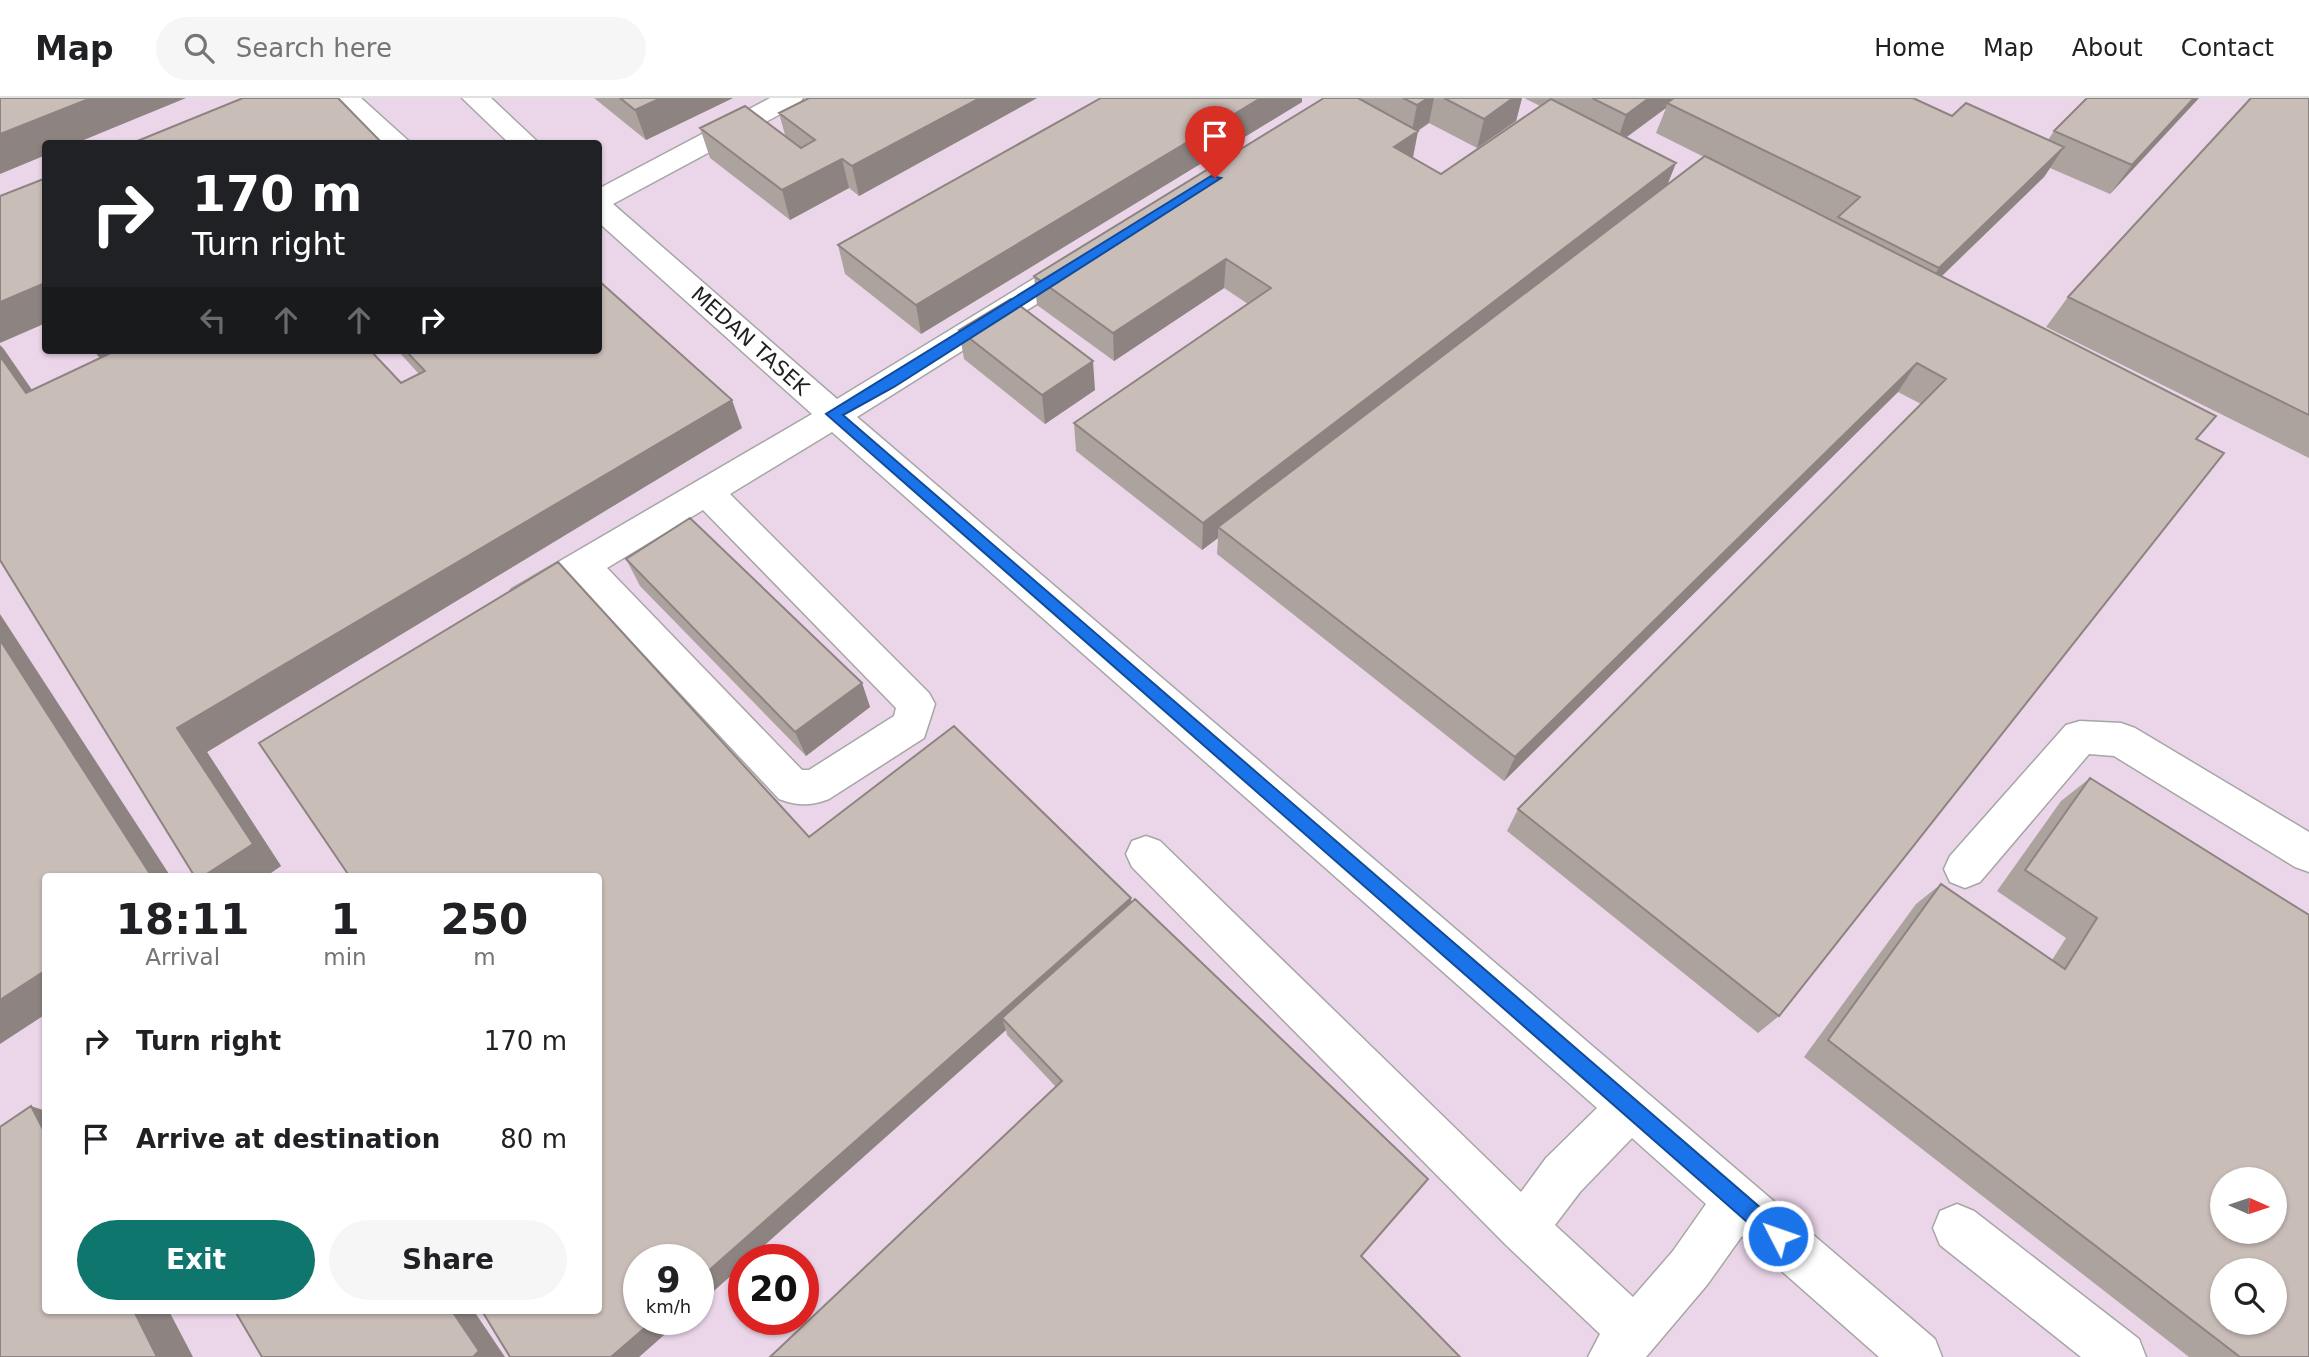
<!DOCTYPE html>
<style>
:root{--surface:#fff;--page:#f6f6f6;--text:#202124;--muted:#757577;--line:#e0e0e0;--accent:#0f766e}
body{margin:0;font-family:"DejaVu Sans",sans-serif;background:var(--page);color:var(--text);height:100vh;display:flex;flex-direction:column;font-size:26px;white-space:nowrap}
*{box-sizing:border-box;margin:0}
p{font-size:23px;color:var(--muted)}
.icon{flex:none;width:38px;height:38px;fill:none;stroke:currentColor;stroke-width:2;stroke-linecap:round;stroke-linejoin:round}
.map{position:relative;flex:1;overflow:hidden}
.drawer{position:absolute;left:42px;top:775px;width:560px;height:441px;display:flex;flex-direction:column;background:var(--surface);border-radius:7px;box-shadow:0 2px 5px #0004}
.drawer>*{flex:none}
.top-card{position:absolute;left:42px;top:42px;width:560px;height:214px;border-radius:7px;box-shadow:0 2px 5px #0004;background:#202124;color:#fff;overflow:hidden}
.needle{width:46px;rotate:93deg}
.tools{position:absolute;left:2210px;top:1069px;display:grid;gap:14px}
.tools a{display:grid;place-items:center;width:77px;height:77px;border-radius:50%;background:var(--surface);box-shadow:0 2px 5px #0004;font-size:35px}
.speed{position:absolute;left:623px;top:1146px;display:flex;gap:14px;font-size:35px;font-weight:700;text-align:center}
.speed>*{display:grid;place-content:center;width:91px;height:91px;border-radius:50%;background:var(--surface);box-shadow:0 2px 5px #0004;line-height:1}
.speed small{font-size:18px;font-weight:400}
.speed .limit{border:10px solid #d22;background:#fff;color:#111}
.pin{position:absolute;display:grid;place-items:center;width:60px;height:60px;color:#fff;margin:-72px -30px;border-radius:50% 50% 50% 0;rotate:-45deg;box-shadow:0 0 7px #0007}
.pin .icon{rotate:45deg}
.me{position:absolute;width:77px;margin:-38px;rotate:311deg;stroke-linejoin:round;filter:drop-shadow(0 0 5px #0008)}
.turn{display:flex;align-items:center;gap:24px;height:147px;padding:0 35px;font-size:32px}
.turn .icon{width:91px;height:91px;stroke-width:2.5}
.turn b{display:block;font-size:49px;line-height:60px}
.lanes{display:flex;align-items:center;height:66px;padding:0 35px;background:#0003;justify-content:center;gap:35px;direction:ltr}
.lanes .off{opacity:.35}
.eta{display:flex;justify-content:space-evenly;align-items:center;height:119px;text-align:center}
.eta b{font-size:42px;font-weight:800;line-height:49px}
.action{display:flex;gap:14px;margin-top:auto;padding:14px 35px}
.action a{flex:1;height:80px;border-radius:42px;background:var(--accent);color:#fff;font-size:28px;font-weight:800;line-height:80px;text-align:center}
.action a+a{background:var(--page);color:var(--text)}
ul{padding:0;list-style:none}
li{display:flex;align-items:center;gap:21px;height:98px;padding:0 35px}
li div{flex:1}
li b{display:block;font-size:26px}
li em{font-style:normal}
header{display:flex;align-items:center;gap:42px;box-sizing:border-box;height:98px;padding:0 35px;background:var(--surface);border-bottom:2px solid var(--line)}
header strong{font-size:33px}
nav{display:flex;gap:38px;margin-inline-start:auto;font-size:24px}
.search{width:490px;height:63px;background:var(--page);display:flex;align-items:center;gap:18px;box-sizing:border-box;padding:0 24px;border-radius:38px;color:var(--muted);font-size:26px}
.map>svg:first-child{display:block}
</style>
<header>
<strong>Map</strong>
<div class="search"><svg class="icon" aria-label="search" viewBox="0 0 24 24"><circle cx="10" cy="10" r="6"/><path d="M15 15l6 6"/></svg>Search here</div>
<nav><a>Home</a><a>Map</a><a>About</a><a>Contact</a></nav>
</header>
<div class="map">
<svg width="2309" height="1259" viewBox="0 0 2309 1259">
<rect width="100%" height="100%" fill="#f1ebe5"/>
<path fill="#ebd6e9" fill-rule="evenodd" d="M0 0H2309V1259H0ZM46 46H598V252H46ZM46 779H598V1213H46ZM2222 1082H2275V1134H2222ZM639 1162H698V1222H639ZM744 1162H803V1222H744ZM2222 1172H2275V1225H2222Z"/>
<g fill="none" stroke-linecap="round" stroke-linejoin="round">
<defs>
<path id="minor" d="M332 0H361L412 46H382Z
M462 0H491L540 46H510Z
M770 0H803L799 6 613 106 837 301 1071 158 1081 155 1091 158 1096 165 1091 172 857 319 1935 1241 1942 1259H1879L1742 1138 1707 1187 1646 1259H1588L1600 1236 1506 1147 1132 769 1126 756 1132 743 1146 738 1160 743 1521 1094 1546 1060 1597 1010 832 334 730 396 929 595 935 606 924 640 829 701C811 708 797 708 779 701L579 487C558 499 537 519 512 511L507 501 512 491 812 316 598 124V91ZM703 412 896 610 894 618 809 672H802L607 470ZM1632 1040 1706 1106 1673 1153 1633 1199 1555 1127 1580 1094Z
M2080 623 2121 625 2135 630 2309 734V774L2295 769 2114 658 2089 656 1980 784 1965 790 1950 784 1944 771 1950 758 2066 627Z
M1957 1106 1974 1113 2139 1241 2146 1259H2081L1940 1147 1933 1130 1940 1113Z"/>
</defs>
<use href="#minor" stroke="#a6a6a6" stroke-width="3"/>
<use href="#minor" fill="#fff" fill-rule="evenodd"/>
</g>
<path fill="#ada39e" fill-rule="evenodd" d="M594 0H733L646 42Z
M809 0H1037L859 98 849 90 790 122 710 60 700 30 785 37 779 15Z
M1101 0H1302V4L921 236 845 176 838 147Z
M1324 0H1522L1516 23 1477 50 1429 25 1418 33 1413 60 1441 76 1540 8 1524 0H1913L1952 18 2048 42 2054 33 2199 0 2110 96 2050 70 2044 79 1942 178 2196 341 1779 918 1758 935 1507 733 1518 711 1921 306 1898 294 1504 683 1217 456 1218 440 1202 452 1076 353 1074 325 1248 206 1224 190 1114 263 1037 207 1034 178ZM1666 10 1656 35 1704 59 1667 87 1676 65 1626 39Z
M2309 0V360L2046 229 2068 199Z
M959 232 1095 292 1045 326 964 261Z
M3 250 32 292 100 260 93 252H370L401 285 419 276 397 252H598L742 330 207 654 281 768 265 779H195Z
M626 461 862 585 870 609 806 658 640 488Z
M2090 680 2309 1259H2189L1804 959 1916 806 1941 786 2052 862 2066 840 1997 793 2061 703Z
M809 739 1131 804 1428 1081 1056 989 1007 937 1006 932 744 1162V1166L639 1259H510Z"/>
<path fill="#8d8481" d="M91 0H186L74 46H46V57L0 76V36Z
M661 0H733L646 42 635 12Z
M980 0H1037L859 98 852 68Z
M1261 0H1302V4L921 236 916 207Z
M1428 0H1434L1429 25 1411 37 1417 7Z
M1513 0H1522L1516 23 1477 50 1484 21Z
M1649 0H1678L1667 5 1666 10 1616 47 1626 17Z
M2194 0H2199L2110 96 2132 67Z
M1418 33 1412 63 1394 49Z
M2064 49 2044 79 1920 199 1939 170Z
M842 61 849 90 790 122 782 92Z
M1676 65 1664 95 1218 429V440L1202 452 1203 425Z
M1226 161 1224 190 1114 263 1113 235Z
M45 185 46 186V225L0 245V204Z
M0 247 3 250 54 324 26 295 0 258Z
M93 252H157L112 273Z
M1093 263 1095 292 1045 326 1042 297Z
M1917 265 1898 294 1504 683 1515 659Z
M732 302 742 330 207 654 281 768 265 779H202L177 630Z
M0 516 171 779H152L0 542Z
M862 585 870 609 806 658 795 634Z
M1131 800 1132 820 1002 920 1006 932 748 1162H744V1166L698 1207V1182Z
M46 872V916L0 946V902Z
M31 1008 46 1013V1037Z
M134 1213H169L193 1259H157Z
M452 1213H474L505 1259H473Z
M654 1222H681L639 1259H611Z"/>
<path fill="#c9bdb8" stroke="#8d8481" stroke-width="2" fill-rule="evenodd" d="M0 0H91L0 36Z
M243 0H338L383 46H130Z
M620 0H661L635 12Z
M809 0H980L852 68 842 61 782 92 700 30 745 8 801 50 815 42 779 15Z
M1101 0H1261L916 207 838 147Z
M1324 0H1358L1418 33 1394 49 1441 76 1551 1 1676 65 1203 425 1074 325 1271 190 1226 161 1113 235 1034 178Z
M1403 0H1428L1417 7Z
M1444 0H1513L1484 21Z
M1592 0H1649L1626 17Z
M1674 0H1913L1952 18 1966 5 2064 49 1939 170 1838 119 1860 99 1667 5Z
M2087 0H2194L2132 67 2054 33Z
M2251 0H2309V317L2068 199Z
M1705 58 2216 318 2196 341 2224 355 1779 918 1518 711 1946 281 1917 265 1515 659 1218 429Z
M46 80V186L45 185 0 204V98Z
M598 182 732 302 177 630 253 746 202 779H195L0 462V258L26 295 117 252H370L401 285 425 273 405 252H598Z
M1011 201 1093 263 1042 297 959 232Z
M690 420 862 585 795 634 626 461Z
M558 464 809 739 954 628 1131 800 698 1182V1162H639V1222H654L611 1259H510L482 1213H598V779H350L259 645Z
M0 542 152 779H46V872L0 902Z
M2090 680 2309 817V1259H2240L1828 942 1941 786 2065 871 2097 820 2025 772ZM2222 1082H2275V1134H2222ZM2222 1172H2275V1225H2222Z
M1135 801 1428 1081 1361 1158 1460 1259H770L1062 983 1002 920Z
M31 1008 46 1037V1213H134L157 1259H0V1029Z
M235 1213H452L479 1253 473 1259H262Z"/>
<path fill="#1a73e8" stroke="#114b97" stroke-width="2" d="M1211 78 1221 80 894 289 843 317 1785 1131 1788 1138 1785 1145 1778 1148 1771 1145 826 316Z"/>
<g text-anchor="middle" dominant-baseline="central" stroke-width="5" stroke-linejoin="round" paint-order="stroke">
<g font-size="21" fill="#1f1f1f" stroke="#fff">
<text transform="translate(750 243) rotate(42)">MEDAN TASEK</text>
</g>
</g>
</svg>
<div class="tools">
<a><svg class="needle" viewBox="-14 -14 28 28"><path d="M0-13l5 13h-10z" fill="#e53935"/><path d="M0 13l5-13h-10z" fill="#757577"/></svg></a>
<a><svg class="icon" aria-label="search" viewBox="0 0 24 24"><circle cx="10" cy="10" r="6"/><path d="M15 15l6 6"/></svg></a>
</div>
<div class="speed"><div>9<small>km/h</small></div><div class="limit">20</div></div>
<div class="pin" style="left:1215px;top:80px;background:#d93025"><svg class="icon" aria-label="arrive" viewBox="0 0 24 24"><path d="M6 21V4h12l-3 4 3 4H6"/></svg></div>
<svg class="me" style="left:1778px;top:1138px" viewBox="-20 -20 40 40"><circle r="17" fill="#1a73e8" stroke="#fff" stroke-width="3"/><path d="M0-11L8 9 0 5-8 9z" fill="#fff"/></svg>
<div class="top-card">
<div class="turn"><svg class="icon" aria-label="right" viewBox="0 0 24 24"><path d="M7 20v-9h11M14 6l5 5-5 5"/></svg><div><b>170 m</b>Turn right</div></div>
<div class="lanes"><svg class="icon off" aria-label="left" viewBox="0 0 24 24"><path d="M17 20v-9H6M10 6l-5 5 5 5"/></svg><svg class="icon off" aria-label="ahead" viewBox="0 0 24 24"><path d="M12 20V5M6 11l6-6 6 6"/></svg><svg class="icon off" aria-label="ahead" viewBox="0 0 24 24"><path d="M12 20V5M6 11l6-6 6 6"/></svg><svg class="icon" aria-label="right" viewBox="0 0 24 24"><path d="M7 20v-9h11M14 6l5 5-5 5"/></svg></div>
</div>
<section class="drawer">
<div class="eta">
<div><b>18:11</b><p>Arrival</p></div>
<div><b>1</b><p>min</p></div>
<div><b>250</b><p>m</p></div>
</div>
<ul>
<li><svg class="icon" aria-label="right" viewBox="0 0 24 24"><path d="M7 20v-9h11M14 6l5 5-5 5"/></svg><div><b>Turn right</b></div><em>170 m</em></li>
<li><svg class="icon" aria-label="arrive" viewBox="0 0 24 24"><path d="M6 21V4h12l-3 4 3 4H6"/></svg><div><b>Arrive at destination</b></div><em>80 m</em></li>
</ul>
<div class="action"><a>Exit</a><a>Share</a></div>
</section>
</div>
